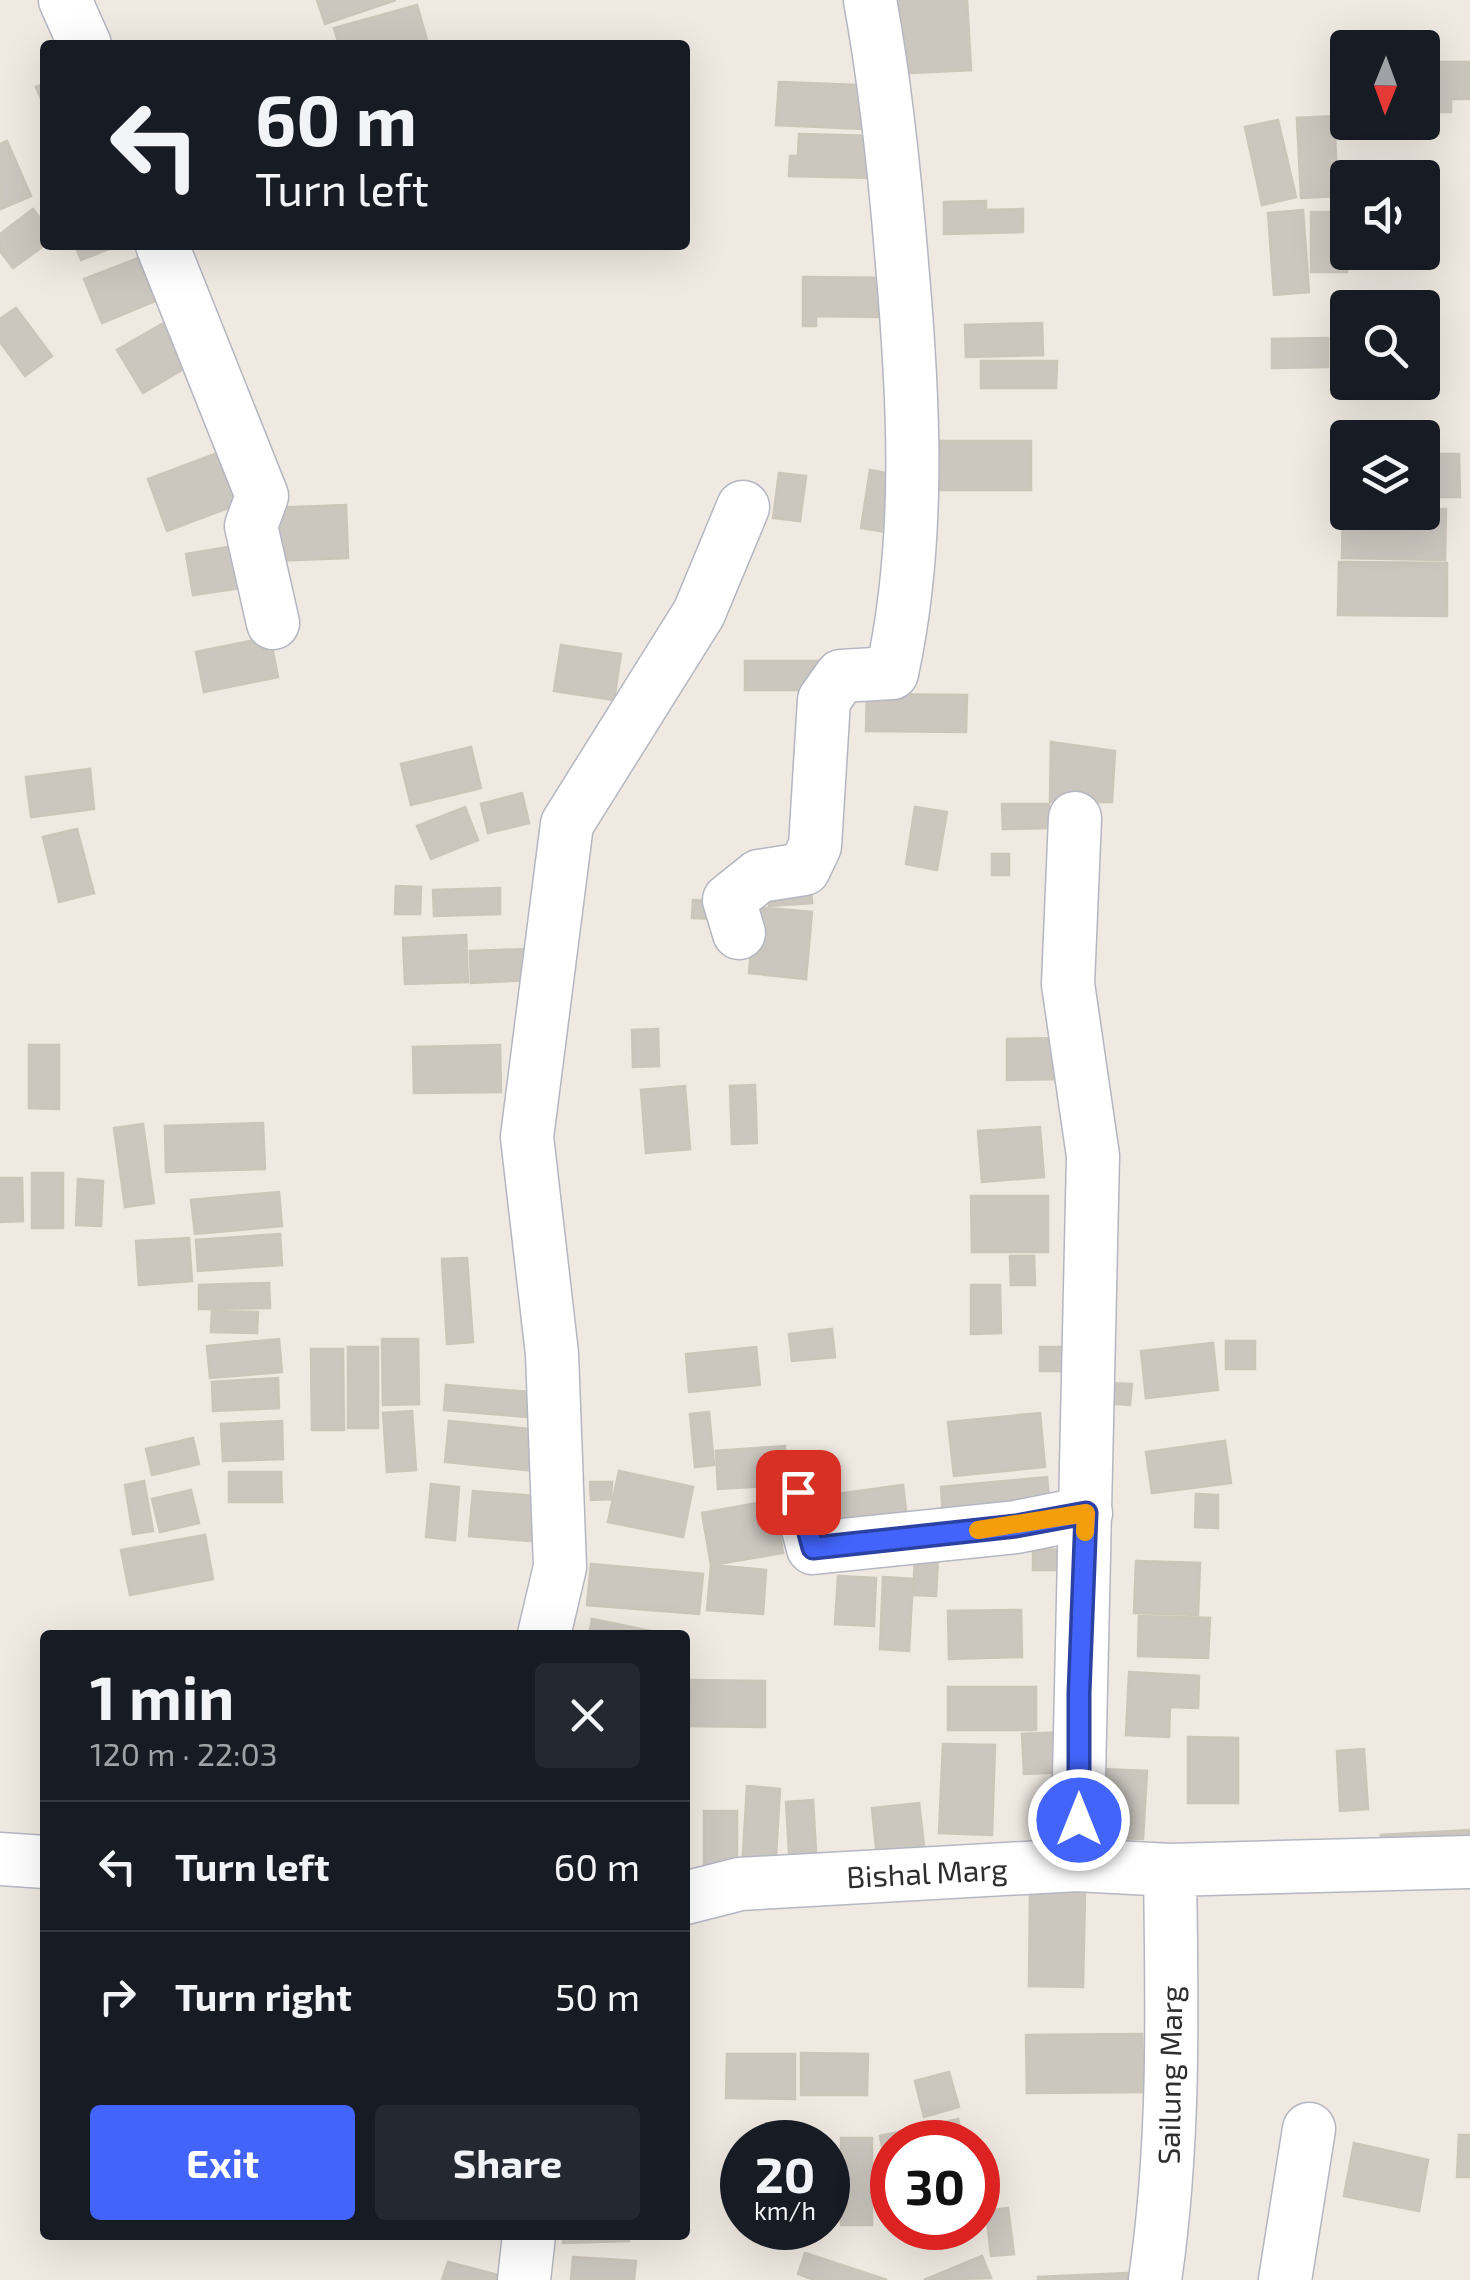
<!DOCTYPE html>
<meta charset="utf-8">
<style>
:root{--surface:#171b24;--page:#242831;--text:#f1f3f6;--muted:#9ea1a6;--line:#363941;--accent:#4264fb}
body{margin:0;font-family:"Exo 2",sans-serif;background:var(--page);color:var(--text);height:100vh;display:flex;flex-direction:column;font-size:38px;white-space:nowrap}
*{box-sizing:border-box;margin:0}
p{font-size:32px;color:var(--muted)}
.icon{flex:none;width:55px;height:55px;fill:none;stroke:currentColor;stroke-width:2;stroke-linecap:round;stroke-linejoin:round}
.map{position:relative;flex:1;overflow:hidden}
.details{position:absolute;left:40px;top:1630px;width:650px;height:610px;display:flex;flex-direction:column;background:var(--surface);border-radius:10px;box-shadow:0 10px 40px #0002}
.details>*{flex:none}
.guide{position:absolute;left:40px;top:40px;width:650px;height:210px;border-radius:10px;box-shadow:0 10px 40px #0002;background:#171b24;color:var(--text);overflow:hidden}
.needle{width:65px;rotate:181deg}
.fabs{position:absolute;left:1330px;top:30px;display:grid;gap:20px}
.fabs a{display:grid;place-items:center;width:110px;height:110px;border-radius:10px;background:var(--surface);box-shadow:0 10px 40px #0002;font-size:50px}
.speed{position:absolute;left:720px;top:2120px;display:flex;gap:20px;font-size:50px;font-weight:700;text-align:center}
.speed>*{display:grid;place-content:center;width:130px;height:130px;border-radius:50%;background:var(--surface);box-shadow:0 10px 40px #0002;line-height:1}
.speed small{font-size:25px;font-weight:400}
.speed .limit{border:15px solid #d22;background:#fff;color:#111}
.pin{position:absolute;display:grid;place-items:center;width:85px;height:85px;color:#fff;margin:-42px;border-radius:20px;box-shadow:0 5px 15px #0006}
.me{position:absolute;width:110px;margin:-55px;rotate:0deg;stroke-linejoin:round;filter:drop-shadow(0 0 8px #0008)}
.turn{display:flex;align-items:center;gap:35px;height:210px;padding:0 50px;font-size:45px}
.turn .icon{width:130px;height:130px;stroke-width:2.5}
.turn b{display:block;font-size:70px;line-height:85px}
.round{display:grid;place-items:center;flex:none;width:105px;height:105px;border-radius:10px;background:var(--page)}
.head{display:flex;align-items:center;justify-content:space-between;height:170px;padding:0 50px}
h1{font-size:60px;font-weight:700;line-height:75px}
.button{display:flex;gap:20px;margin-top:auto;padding:20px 50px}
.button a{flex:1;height:115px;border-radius:10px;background:var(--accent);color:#fff;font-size:40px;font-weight:700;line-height:115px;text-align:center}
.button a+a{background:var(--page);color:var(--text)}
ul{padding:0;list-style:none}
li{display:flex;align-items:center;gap:30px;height:130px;padding:0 50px;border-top:2px solid var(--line)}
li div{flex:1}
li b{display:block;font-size:38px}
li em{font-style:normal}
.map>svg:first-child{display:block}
</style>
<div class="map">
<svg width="1470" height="2280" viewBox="0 0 1470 2280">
<rect width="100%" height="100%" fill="#efe9e1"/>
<path fill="#cbc7bf" stroke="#cbc5ba" stroke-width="2.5" d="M317 0H396L325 24Z
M886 0H967L971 70 891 74Z
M417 5 427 40 409 45H339L334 28Z
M1422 62H1470V99H1451V112H1422Z
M779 82 858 85V98H866L864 129 776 125Z
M45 83V106H44L36 87Z
M1334 116 1338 196 1301 198 1297 118Z
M1278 120 1296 197 1262 205 1245 127Z
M799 134 877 136 876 178 789 176 790 156H798Z
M7 141 31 196 1 209 0 144Z
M986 201V210L1023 209V232L944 234V202Z
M33 209 45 225V245L13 268 0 251V234Z
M1303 210 1309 292 1274 295 1268 213Z
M1311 212H1347V272H1311Z
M75 245H119L81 260Z
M138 258 155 301 102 323 84 279Z
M803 277 900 278 880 297 879 317 816 316V326H803Z
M16 308 52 356 25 376 0 342V319Z
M174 317 200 359 143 393 117 350Z
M1042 323 1043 355 966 357 965 325Z
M1328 338V367L1272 368V339Z
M981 361H1057L1056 388H981Z
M920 441H1031V490H920Z
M236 446 255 498 167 531 148 479Z
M1422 454H1459L1460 497H1422Z
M870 470 896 475 887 532 861 528Z
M779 473 806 476 800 521 773 518Z
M346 505 348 558 270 561 268 508Z
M1343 509H1348V512L1446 509 1445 560 1342 558Z
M235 546 241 588 193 595 186 554Z
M1339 562 1447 563V616L1338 615Z
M270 637 278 677 204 692 196 652Z
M561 645 621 654 614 700 554 691Z
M745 661H819V690H745Z
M867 694 967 695 966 732 866 731Z
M1051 742 1115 751 1112 802H1050Z
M471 747 481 788 411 805 401 764Z
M90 769 94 809 31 817 26 777Z
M522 793 529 823 488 833 481 804Z
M1002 804H1049L1050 828 1003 829Z
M465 807 478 840 431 859 417 826Z
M915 807 947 812 937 870 906 864Z
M77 829 94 893 59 902 43 837Z
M992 854H1009V875H992Z
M810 874 812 903 769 906 767 877Z
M396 886 421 887 420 914H395Z
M500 888V914L434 916 433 890Z
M693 900 723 902 722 919 692 918Z
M755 907 812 912 806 979 749 973Z
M466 935 468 982 405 984 403 938Z
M528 949 530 980 471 983 470 951Z
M658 1029 659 1066 633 1067 632 1030Z
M1072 1038V1079L1007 1080V1039Z
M29 1045H59V1109L29 1108Z
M500 1045 501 1092 414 1093 413 1047Z
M755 1085 757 1143 732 1144 730 1086Z
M685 1086 690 1149 646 1153 641 1090Z
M263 1123 265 1169 166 1172 165 1126Z
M143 1124 154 1203 125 1207 114 1128Z
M1040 1127 1044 1177 982 1182 978 1131Z
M32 1173H63V1228H32Z
M0 1178H22L23 1221 0 1222Z
M78 1179 103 1181 101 1226 76 1225Z
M279 1192 282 1226 195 1234 191 1200Z
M971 1196H1048V1252H972Z
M280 1234 282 1265 198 1271 196 1240Z
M189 1238 192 1281 139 1285 136 1241Z
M1010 1256H1034L1035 1285H1011Z
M467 1258 473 1342 447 1344 442 1259Z
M269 1283 270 1308 199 1309V1285Z
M971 1285H1000L1001 1333 971 1334Z
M212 1311 258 1312 257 1333 211 1332Z
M832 1329 835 1357 792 1361 789 1334Z
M279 1339 282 1372 210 1378 207 1346Z
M382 1339H418L419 1404 383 1405Z
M1226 1341H1255V1369H1226Z
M1213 1343 1218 1390 1146 1398 1141 1351Z
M348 1347H378V1428H348Z
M756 1347 760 1385 689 1392 686 1354Z
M1040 1347H1072V1371H1040Z
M311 1349H343L344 1430H312Z
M278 1378 279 1408 213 1411 212 1382Z
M1106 1383 1132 1384 1130 1405 1105 1403Z
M446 1385 529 1392 527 1417 444 1410Z
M412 1411 416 1470 387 1472 383 1413Z
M709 1412 714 1465 695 1467 690 1414Z
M1040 1413 1045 1467 954 1476 948 1422Z
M282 1421 283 1459 223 1461 221 1424Z
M449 1421 550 1431 546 1472 445 1462Z
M193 1438 199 1464 152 1475 146 1449Z
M1225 1441 1231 1483 1152 1493 1146 1452Z
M785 1446 787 1485 718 1489 716 1451Z
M619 1471 693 1487 683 1537 608 1522Z
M229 1472H281L282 1502H229Z
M1047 1477 1050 1508 943 1517 941 1487Z
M144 1481 153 1531 133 1534 125 1485Z
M590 1482H612L611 1499 591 1500Z
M431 1484 459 1487 455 1540 426 1537Z
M903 1485 907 1519 827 1530 822 1496Z
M191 1490 199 1523 160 1532 152 1499Z
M473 1491 546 1497 543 1542 469 1536Z
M1196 1494 1218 1495V1528L1195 1527Z
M774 1500 783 1553 711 1565 702 1513Z
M205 1535 213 1579 130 1595 121 1550Z
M1033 1549 1064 1550 1065 1570H1033Z
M915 1557 938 1558 936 1596 913 1595Z
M1136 1561 1200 1563 1198 1615 1134 1613Z
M591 1564 703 1574 699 1614 587 1605Z
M711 1565 766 1570 763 1614 707 1610Z
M838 1576 876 1578 874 1626 835 1624Z
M883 1577 913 1579 909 1651 880 1649Z
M1021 1610 1022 1657 949 1659 948 1611Z
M1139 1616 1210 1618 1208 1658 1138 1656Z
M592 1619 670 1635H589Z
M1129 1672 1199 1676 1198 1708 1170 1707 1169 1737 1126 1735Z
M690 1680 765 1681V1727L689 1726Z
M948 1687H1036V1730H948Z
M1065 1732 1067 1772 1024 1774 1022 1734Z
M1188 1737 1238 1738V1803H1188Z
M943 1744 995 1745 992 1835 939 1833Z
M1364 1749 1368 1809 1340 1811 1337 1751Z
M1099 1769 1147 1771 1143 1839 1095 1837Z
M747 1786 780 1789 775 1872 742 1870Z
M813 1800 817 1868 790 1870 786 1802Z
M919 1803 926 1863 878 1868 872 1808Z
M704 1811H737V1875H704Z
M1470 1830V1846L1383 1851 1381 1835Z
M1030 1891 1085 1892 1083 1987 1029 1986Z
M1142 2034 1144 2092 1027 2093 1026 2035Z
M801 2053 868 2054 867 2095H801Z
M727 2054H795V2099L726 2098Z
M949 2072 959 2107 924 2117 915 2081Z
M958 2119 964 2142H892V2168L887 2169 880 2136Z
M1459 2135H1470V2177H1457Z
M841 2138H872V2225H841Z
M1354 2143 1428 2160 1419 2211 1344 2196Z
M1008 2208 1014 2254 991 2256 986 2211Z
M563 2235H629V2241L563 2243Z
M805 2253 887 2280H814L798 2274Z
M982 2256 991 2278 924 2280Z
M573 2257 636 2261 634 2280H571Z
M448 2262 498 2275 497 2280H442Z
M1127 2273 1128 2280H1038V2277Z"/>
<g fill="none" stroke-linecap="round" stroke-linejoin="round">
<defs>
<path id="minor" d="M65 0 85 45
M162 245 262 496 251 526 273 623
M1075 818 1068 984 1093 1156 1077 1865
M739 933 729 900 759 876 804 869 815 846 824 700 841 676 892 673C921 539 914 400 902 264 895 176 886 87 870 0
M798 1491 813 1548 1016 1527 1086 1513
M544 1635 560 1567 552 1354 527 1137 567 824 699 613 743 507
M0 1859 45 1862
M685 1898 740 1884 1077 1865 1170 1870 1470 1862
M524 2280 529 2235
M1155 2280C1175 2144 1172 2007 1170 1870
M1285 2280 1309 2129"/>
</defs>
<use href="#minor" stroke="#b4b7c1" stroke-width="55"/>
<use href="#minor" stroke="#fff" stroke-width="52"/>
</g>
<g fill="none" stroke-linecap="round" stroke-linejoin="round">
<defs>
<path id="route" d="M798 1492 813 1548 1016 1526 1086 1513 1079 1693V1820"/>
</defs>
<use href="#route" stroke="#2b41a3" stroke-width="25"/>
<use href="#route" stroke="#4264fb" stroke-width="18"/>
<path stroke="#f59e0b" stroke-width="18" d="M978 1530 1086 1513 1085 1532"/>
</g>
<g text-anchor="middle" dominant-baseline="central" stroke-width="10" stroke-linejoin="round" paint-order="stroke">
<g font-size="30" fill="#2e2e2e" stroke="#fff">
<text transform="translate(927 1872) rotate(-3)">Bishal Marg</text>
<text transform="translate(1169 2075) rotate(-89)">Sailung Marg</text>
</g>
</g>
</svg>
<div class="fabs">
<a><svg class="needle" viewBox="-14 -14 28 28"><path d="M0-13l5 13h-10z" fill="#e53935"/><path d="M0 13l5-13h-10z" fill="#9ea1a6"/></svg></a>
<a><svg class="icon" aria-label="sound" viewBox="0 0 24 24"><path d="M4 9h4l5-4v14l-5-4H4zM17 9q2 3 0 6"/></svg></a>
<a><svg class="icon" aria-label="search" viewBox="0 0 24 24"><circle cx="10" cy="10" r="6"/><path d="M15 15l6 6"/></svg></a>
<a><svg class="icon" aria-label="layers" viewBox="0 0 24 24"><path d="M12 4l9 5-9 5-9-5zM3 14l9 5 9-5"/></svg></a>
</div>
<div class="speed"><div>20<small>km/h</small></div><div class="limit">30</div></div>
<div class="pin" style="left:798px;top:1492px;background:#d93025"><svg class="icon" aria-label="arrive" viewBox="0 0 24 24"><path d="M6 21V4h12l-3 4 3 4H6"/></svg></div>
<svg class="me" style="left:1079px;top:1820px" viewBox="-20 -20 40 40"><circle r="17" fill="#4264fb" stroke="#fff" stroke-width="3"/><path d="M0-11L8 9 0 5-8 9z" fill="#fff"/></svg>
<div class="guide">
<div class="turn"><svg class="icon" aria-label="left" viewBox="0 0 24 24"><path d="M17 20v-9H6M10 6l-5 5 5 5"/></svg><div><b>60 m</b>Turn left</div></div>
</div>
<section class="details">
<div class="head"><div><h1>1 min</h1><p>120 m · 22:03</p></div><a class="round"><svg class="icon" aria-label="close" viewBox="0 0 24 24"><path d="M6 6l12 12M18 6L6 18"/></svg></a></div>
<ul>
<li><svg class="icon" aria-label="left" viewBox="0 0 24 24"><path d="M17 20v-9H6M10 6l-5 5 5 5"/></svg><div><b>Turn left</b></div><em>60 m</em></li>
<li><svg class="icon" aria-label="right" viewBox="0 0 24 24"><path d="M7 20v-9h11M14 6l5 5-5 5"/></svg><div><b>Turn right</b></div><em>50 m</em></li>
</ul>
<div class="button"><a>Exit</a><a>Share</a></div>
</section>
</div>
